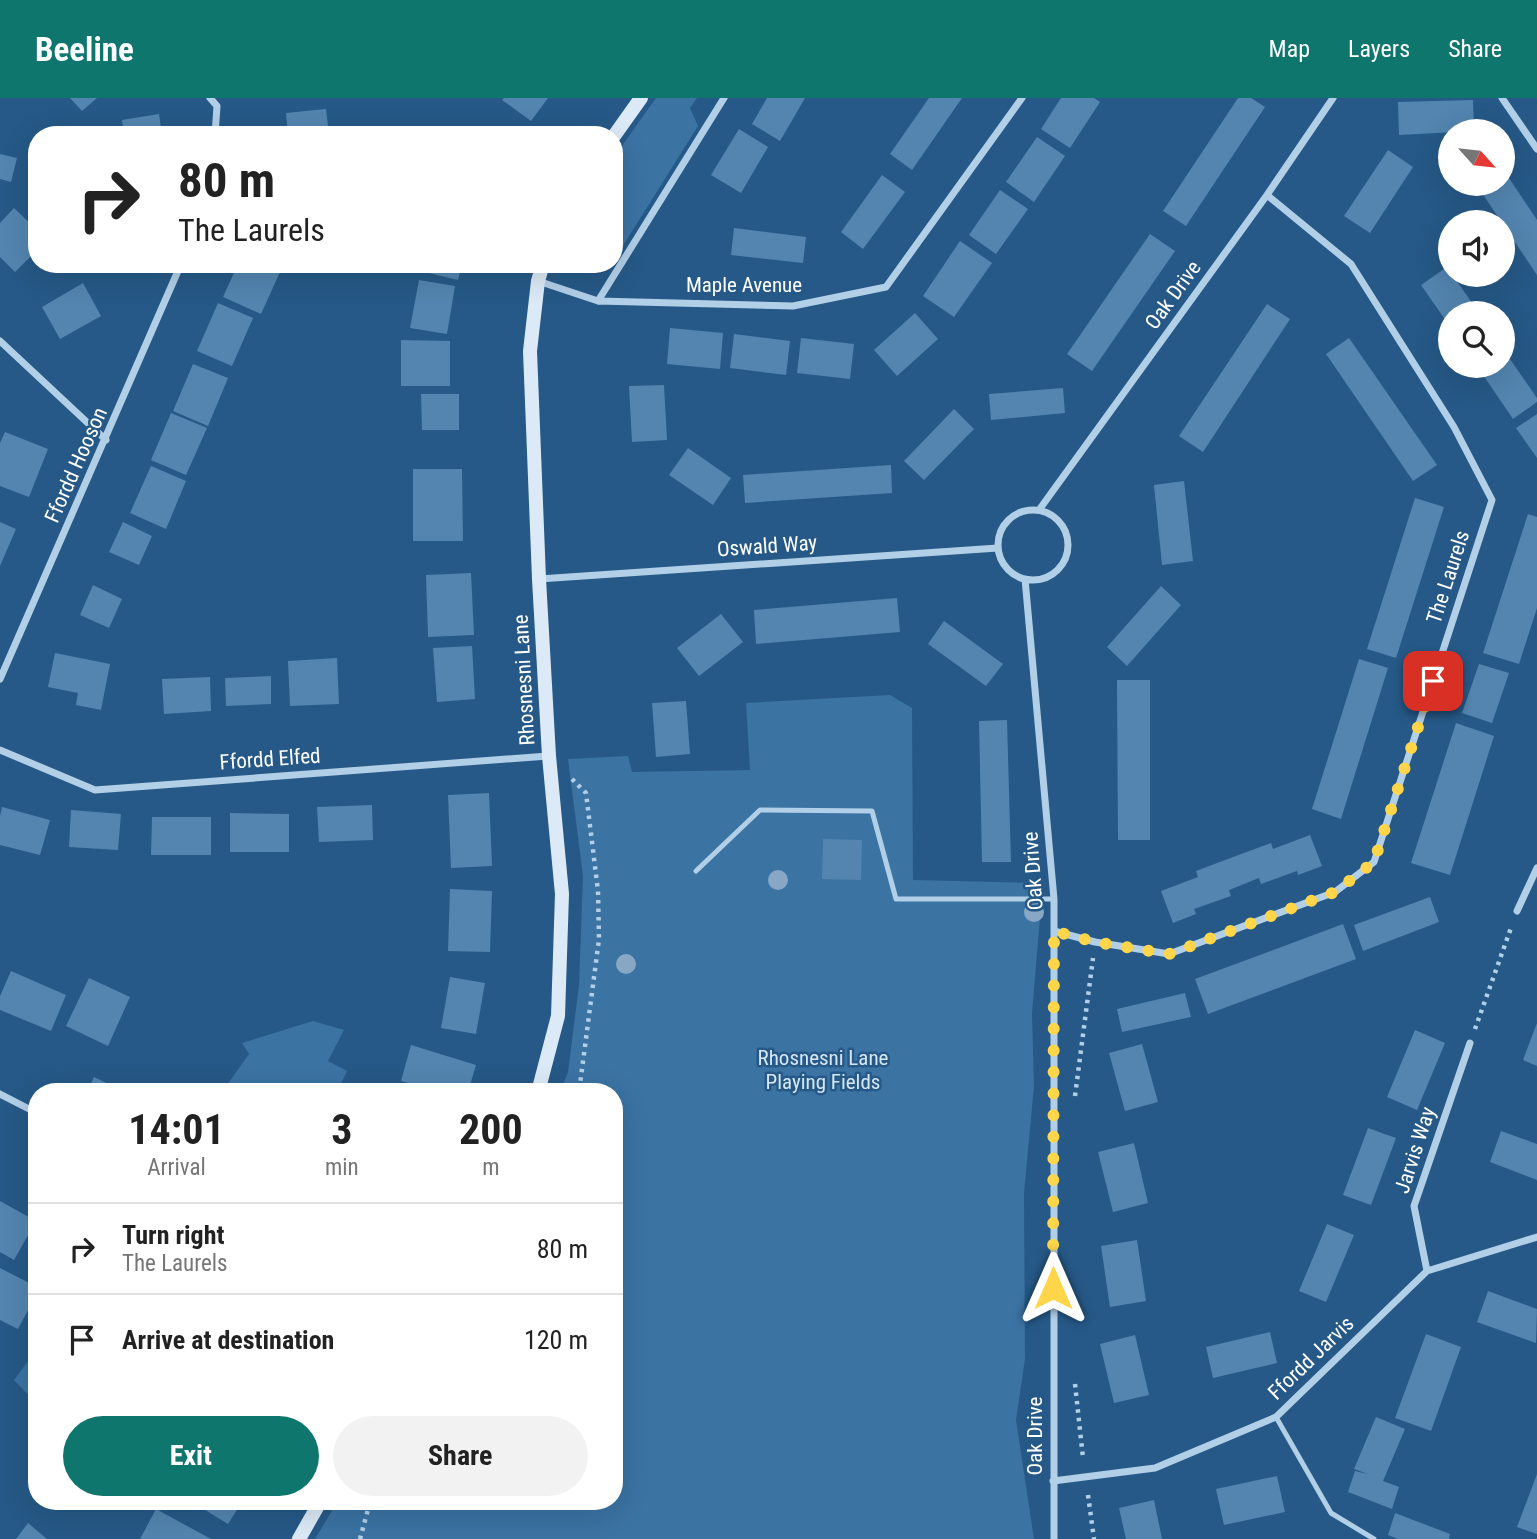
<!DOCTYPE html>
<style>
:root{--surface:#fff;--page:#f2f2f2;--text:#222;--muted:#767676;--line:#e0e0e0;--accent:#0f766e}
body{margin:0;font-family:"Roboto Condensed",sans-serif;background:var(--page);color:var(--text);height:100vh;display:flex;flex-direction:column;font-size:26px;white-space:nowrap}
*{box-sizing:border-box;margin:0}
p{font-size:23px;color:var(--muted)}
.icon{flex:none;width:38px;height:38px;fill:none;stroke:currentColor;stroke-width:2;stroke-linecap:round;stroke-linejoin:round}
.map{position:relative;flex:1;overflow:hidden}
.panel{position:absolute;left:28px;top:985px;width:595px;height:427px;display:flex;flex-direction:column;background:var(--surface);border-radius:28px;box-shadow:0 7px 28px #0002}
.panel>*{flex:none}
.guide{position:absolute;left:28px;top:28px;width:595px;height:147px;border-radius:28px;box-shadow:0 7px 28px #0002;background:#fff;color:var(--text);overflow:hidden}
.needle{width:46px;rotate:117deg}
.controls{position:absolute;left:1438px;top:21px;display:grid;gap:14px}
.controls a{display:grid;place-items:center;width:77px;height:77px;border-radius:50%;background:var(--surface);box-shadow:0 7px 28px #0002;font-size:35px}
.pin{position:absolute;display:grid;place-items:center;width:60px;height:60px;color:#fff;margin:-30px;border-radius:14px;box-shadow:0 4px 10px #0006}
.me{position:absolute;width:77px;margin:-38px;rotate:0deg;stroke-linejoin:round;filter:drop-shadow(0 0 5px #0008)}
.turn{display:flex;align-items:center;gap:24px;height:147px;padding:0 35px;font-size:32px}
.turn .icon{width:91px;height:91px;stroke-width:2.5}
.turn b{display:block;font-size:49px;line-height:60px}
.eta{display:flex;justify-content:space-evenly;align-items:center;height:119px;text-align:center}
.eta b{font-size:42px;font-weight:700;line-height:49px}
.primary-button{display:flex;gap:14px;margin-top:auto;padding:14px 35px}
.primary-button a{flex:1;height:80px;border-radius:42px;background:var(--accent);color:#fff;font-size:28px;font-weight:700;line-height:80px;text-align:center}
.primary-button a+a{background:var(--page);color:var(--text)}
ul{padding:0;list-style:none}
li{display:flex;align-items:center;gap:21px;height:91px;padding:0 35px;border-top:2px solid var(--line)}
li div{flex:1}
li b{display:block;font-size:26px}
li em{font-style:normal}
header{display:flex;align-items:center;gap:42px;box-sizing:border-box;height:98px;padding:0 35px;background:var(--accent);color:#fff}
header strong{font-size:33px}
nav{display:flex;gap:38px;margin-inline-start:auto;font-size:24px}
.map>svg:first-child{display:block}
</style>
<header>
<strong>Beeline</strong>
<nav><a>Map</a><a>Layers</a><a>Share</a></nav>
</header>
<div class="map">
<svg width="1537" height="1441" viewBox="0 0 1537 1441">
<rect width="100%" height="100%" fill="#265987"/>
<path fill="#3b73a3" d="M656 0H697L690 10 698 28 614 162V59Z
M890 597 912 610 913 782 1043 785 1032 915 1034 988 1024 1095 1025 1261 1016 1322 1034 1441H315L337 1404H614V994H560L568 974 579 887 583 778 568 661 628 658 632 674 750 672 746 605Z
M313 923 344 932 328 963 347 973 337 994H222L249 956 242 945Z
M37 1251V1306L14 1282Z"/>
<path fill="#5385b0" d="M70 0H97L82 13Z
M504 0H548L531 23 502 2Z
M767 0H805L780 43 752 26Z
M929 0H962L912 72 890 56Z
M1061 0H1094L1100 4 1070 50 1041 31Z
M1238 0H1251L1265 9 1186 128 1163 113Z
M1473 2 1474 33 1399 37 1398 4Z
M326 11 329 37H288L286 15Z
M159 16 162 37H124L122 22Z
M739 31 768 49 741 95 711 77Z
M1037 39 1065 58 1034 104 1006 84Z
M1388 52 1413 69 1370 135 1344 118Z
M0 56 17 60 11 84 0 81Z
M1503 71 1537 122V177L1476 86H1503Z
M882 77 905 94 863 151 841 134Z
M1000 92 1028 111 996 156 969 137Z
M14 110 37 132V152L15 174 0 159V125Z
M734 130 806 139 803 165 731 157Z
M1150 136 1175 153 1092 273 1067 256Z
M960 143 992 165 954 219 923 198Z
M238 166H263L280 174 261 216 223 199Z
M418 166H462L458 182 416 172Z
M1447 169 1479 215H1451V230L1421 187Z
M419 182 455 188 447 236 410 230Z
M83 185 101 218 60 241 42 209Z
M218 205 253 220 232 268 197 253Z
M1267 206 1290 221 1203 354 1179 338Z
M915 215 938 241 897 278 874 252Z
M670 230 723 235 720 271 667 266Z
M734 236 790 243 786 277 730 270Z
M801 240 854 246 850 281 797 275Z
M1349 240 1437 367 1413 383 1326 256Z
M401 242 450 243V288H401Z
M1503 251 1537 300V304L1513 321 1477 268H1503Z
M193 266 228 280 208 328 173 313Z
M664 287 667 342 632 344 629 288Z
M1063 290 1065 315 991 322 989 296Z
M421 296H459V332H422Z
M954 311 974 331 924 382 904 363Z
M171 315 207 330 186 377 151 362Z
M1537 316V360L1516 330Z
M5 334 48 351 29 399 0 388V345Z
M688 350 731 380 713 407 669 377Z
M891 367 892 395 745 405 743 377Z
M151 368 186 383 166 431 130 415Z
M413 371H462L463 443H413Z
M1184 383 1193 463 1162 467 1154 387Z
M1415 400 1444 409 1396 560 1367 551Z
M1528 416 1537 419V510L1519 566 1483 555Z
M0 424 16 431 0 468Z
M123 424 152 438 139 467 109 454Z
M471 475 474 537 428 539 426 477Z
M93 487 122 501 109 530 80 517Z
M1161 488 1181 507 1127 568 1107 549Z
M897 500 900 534 756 546 754 512Z
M721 516 743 544 699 578 677 550Z
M944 523 1003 566 986 588 928 546Z
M472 548 475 601 437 604 433 550Z
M55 555 110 566 101 612 76 607 78 595 48 589Z
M337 560 339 606 290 608 288 563Z
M1359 561 1388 570 1341 721 1312 711Z
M1479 566 1509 575 1492 625 1462 615Z
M271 578V606L226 608 225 580Z
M210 579 211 613 164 616 162 581Z
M1117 582H1150V742H1118Z
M686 603 690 656 656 659 652 605Z
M1007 622 1011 764H982L979 623Z
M1456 625 1494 638 1450 777 1411 765Z
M489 695 492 768 451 770 448 697Z
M372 707 373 742 319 744 317 709Z
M2 709 50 722 40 757 0 747V718Z
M71 712 121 716 118 752 69 749Z
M230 715 289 716V754H230Z
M152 719H211V757H151Z
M1310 737 1322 768 1298 777 1297 773 1261 786 1259 780 1229 792 1231 798 1194 811 1196 816 1173 825 1161 793 1198 779 1196 773 1233 759 1271 745 1273 751Z
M823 741 862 742 861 782 822 781Z
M450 791 492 793 490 854 448 853Z
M1430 799 1439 824 1363 853 1354 827Z
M1343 826 1356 861 1208 916 1195 881Z
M11 873 66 897 51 933 0 912V898Z
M450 879 485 885 476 936 441 930Z
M89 880 130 899 108 948 66 928Z
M1185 895 1191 919 1122 934 1117 911Z
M1537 925V968L1523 962Z
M1415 932 1445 945 1417 1012 1387 999Z
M1142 946 1158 1004 1125 1013 1109 955Z
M411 947 476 967 468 994H438L401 983Z
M94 979 125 994H87Z
M1368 1030 1396 1040 1371 1107 1343 1097Z
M1501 1033 1537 1046V1082L1490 1064Z
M1134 1045 1148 1105 1113 1114 1098 1054Z
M0 1103 36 1123 14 1162 0 1154Z
M1327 1126 1354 1137 1326 1204 1299 1193Z
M1137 1142 1146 1203 1110 1209 1101 1148Z
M0 1170 37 1189V1195L18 1231 0 1222Z
M1488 1193 1537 1211 1536 1245 1477 1224Z
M1270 1234 1277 1265 1213 1280 1206 1249Z
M1426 1236 1461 1249 1431 1333 1395 1320Z
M1135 1237 1149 1297 1114 1305 1100 1246Z
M1376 1319 1405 1331 1383 1383 1399 1389 1392 1411 1348 1394 1355 1373 1368 1376 1354 1371Z
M1537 1376V1436L1517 1429Z
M1277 1378 1285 1414 1224 1427 1216 1391Z
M1154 1402 1162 1441H1126L1119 1410Z
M192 1404H242L228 1426Z
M156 1411 211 1441H140Z
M1395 1415 1450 1436 1449 1441H1398L1388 1437Z
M28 1425 47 1441H16Z"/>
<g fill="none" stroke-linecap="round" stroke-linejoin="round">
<path stroke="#b2cfe8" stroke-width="4.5" stroke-dasharray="3.5 5" stroke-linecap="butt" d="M572 681 586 695 598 793 599 841 579 994
M1475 931 1512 827
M1075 998 1093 860
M1075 1286 1083 1360
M1088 1397 1094 1441
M360 1441 370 1404"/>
<path stroke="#b2cfe8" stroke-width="5" d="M696 773 760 712 872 713 896 801H1054
M1276 1319 1331 1415 1374 1441"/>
<path stroke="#b2cfe8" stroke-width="7" d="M210 0 217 8 215 37
M1502 0 1537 51
M538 183 598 203 793 208 886 189 1022 0
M598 203 724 0
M0 243 106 342
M998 447a35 35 0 1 1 70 0a35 35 0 1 1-70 0Z
M1039 412 1267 97 1333 0
M539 481 998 450
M1025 481 1054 801V1441
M0 581 181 166
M0 652 95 692 548 658
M1517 813 1537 770
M1054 833 1095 844 1169 856 1335 794 1374 764 1492 402 1454 329 1351 166 1267 97
M0 996 33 1013
M1427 1173 1414 1108 1470 945
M1053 1383 1155 1370 1276 1319 1427 1173 1537 1139"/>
<path stroke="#dceaf7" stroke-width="14" d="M614 38 641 0
M538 994 558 918 562 796 549 658 539 481 530 253 538 183 543 166
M299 1441 320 1404"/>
</g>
<g fill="#87a7c5">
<circle cx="778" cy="782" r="10"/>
<circle cx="1034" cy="814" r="10"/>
<circle cx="626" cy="866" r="10"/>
</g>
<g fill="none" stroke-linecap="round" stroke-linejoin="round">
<path stroke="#ffd54a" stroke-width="12" stroke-dasharray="0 21.6" d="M1053 1190 1054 833 1095 844 1169 856 1335 794 1374 764 1433 583"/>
</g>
<g text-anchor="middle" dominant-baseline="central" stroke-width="5" stroke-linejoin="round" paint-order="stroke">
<g font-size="21" fill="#fff" stroke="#265987">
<text x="744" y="187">Maple Avenue</text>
<text transform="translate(1173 197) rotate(-54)">Oak Drive</text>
<text transform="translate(76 367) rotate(-66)">Ffordd Hooson</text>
<text transform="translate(767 448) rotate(-4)">Oswald Way</text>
<text transform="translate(1448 479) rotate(-72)">The Laurels</text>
<text transform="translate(524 582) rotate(-93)">Rhosnesni Lane</text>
<text transform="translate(270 661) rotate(-4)">Ffordd Elfed</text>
<text transform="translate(1033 773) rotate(-94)">Oak Drive</text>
<text transform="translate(1415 1052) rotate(-72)">Jarvis Way</text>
<text transform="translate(1311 1260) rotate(-44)">Ffordd Jarvis</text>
<text transform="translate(1035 1338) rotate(-90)">Oak Drive</text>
</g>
<g font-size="21" fill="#d6e7f7" stroke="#265987">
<text x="823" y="960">Rhosnesni Lane<tspan x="823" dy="24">Playing Fields</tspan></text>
</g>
</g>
</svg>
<div class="controls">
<a><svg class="needle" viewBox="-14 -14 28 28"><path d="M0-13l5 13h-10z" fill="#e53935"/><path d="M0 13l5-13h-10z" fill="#767676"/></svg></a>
<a><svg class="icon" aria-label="sound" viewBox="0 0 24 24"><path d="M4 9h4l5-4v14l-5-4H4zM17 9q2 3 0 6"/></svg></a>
<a><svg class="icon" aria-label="search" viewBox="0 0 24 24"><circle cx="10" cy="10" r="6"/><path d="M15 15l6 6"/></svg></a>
</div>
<div class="pin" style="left:1433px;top:583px;background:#d93025"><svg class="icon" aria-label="arrive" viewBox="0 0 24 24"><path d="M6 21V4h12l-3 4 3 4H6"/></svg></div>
<svg class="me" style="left:1053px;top:1190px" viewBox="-20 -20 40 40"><path d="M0-17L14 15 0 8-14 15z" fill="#ffd54a" stroke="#fff" stroke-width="4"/></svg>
<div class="guide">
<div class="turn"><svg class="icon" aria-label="right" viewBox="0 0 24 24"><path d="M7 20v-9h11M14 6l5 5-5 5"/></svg><div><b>80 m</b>The Laurels</div></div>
</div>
<section class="panel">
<div class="eta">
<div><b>14:01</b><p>Arrival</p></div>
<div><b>3</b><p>min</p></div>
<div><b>200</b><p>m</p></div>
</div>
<ul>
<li><svg class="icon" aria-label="right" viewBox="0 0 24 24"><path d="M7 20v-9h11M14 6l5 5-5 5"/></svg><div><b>Turn right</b><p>The Laurels</p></div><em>80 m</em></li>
<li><svg class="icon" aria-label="arrive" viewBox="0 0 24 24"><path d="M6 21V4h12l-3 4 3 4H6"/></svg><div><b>Arrive at destination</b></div><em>120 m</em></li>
</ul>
<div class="primary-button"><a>Exit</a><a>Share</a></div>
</section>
</div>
